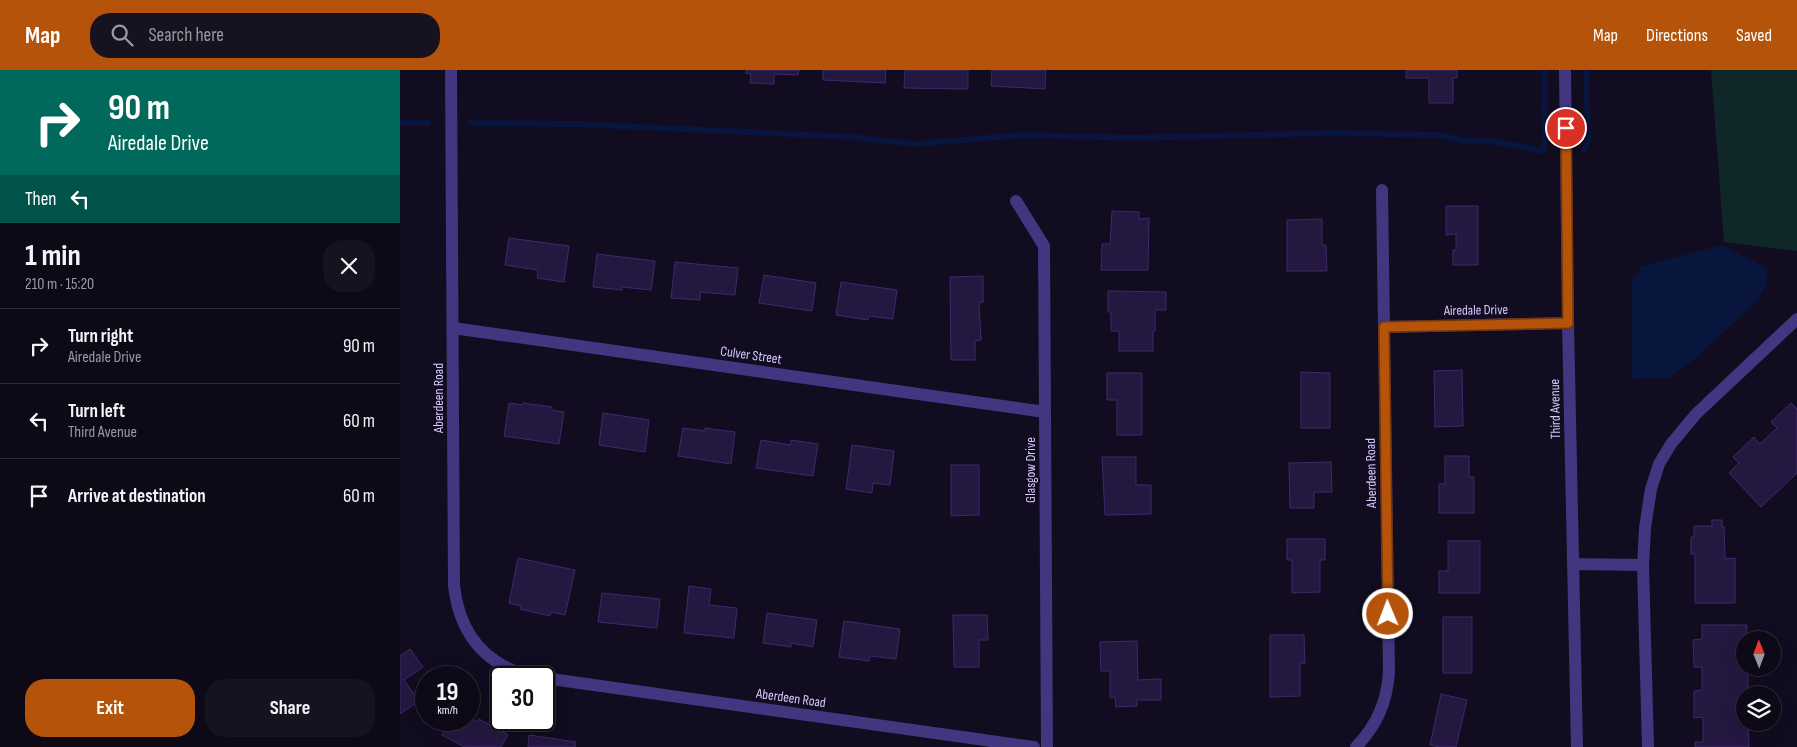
<!DOCTYPE html>
<meta charset="utf-8">
<style>
:root{--surface:#0d0917;--page:#161220;--text:#f1f3f6;--muted:#9a9aa1;--line:#2d2a36;--accent:#b45309}
body{margin:0;font-family:"Sofia Sans Condensed",sans-serif;background:var(--page);color:var(--text);height:100vh;display:flex;flex-direction:column;font-size:19px;white-space:nowrap}
*{box-sizing:border-box;margin:0}
p{font-size:16px;color:var(--muted)}
.icon{flex:none;width:28px;height:28px;fill:none;stroke:currentColor;stroke-width:2;stroke-linecap:round;stroke-linejoin:round}
.map{position:relative;flex:1;overflow:hidden}
.panel{display:flex;flex-direction:column;background:var(--surface);width:400px}
.panel>*{flex:none}
.banner{background:#00695c;color:#fff;overflow:hidden}
.needle{width:32px;rotate:359deg}
.tools{position:absolute;left:1336px;top:561px;display:grid;gap:10px}
.tools a{display:grid;place-items:center;width:45px;height:45px;border-radius:50%;background:var(--surface);box-shadow:0 5px 20px #0002,0 0 0 1px var(--line);font-size:25px}
.speed{position:absolute;left:15px;top:596px;display:flex;gap:10px;font-size:25px;font-weight:700;text-align:center}
.speed>*{display:grid;place-content:center;width:65px;height:65px;border-radius:50%;background:var(--surface);box-shadow:0 5px 20px #0002,0 0 0 1px var(--line);line-height:1}
.speed small{font-size:12px;font-weight:400}
.speed .limit{border:2px solid #111;border-radius:8px;background:#fff;color:#111}
.pin{position:absolute;display:grid;place-items:center;width:42px;height:42px;color:#fff;margin:-21px;border:2px solid #fff;border-radius:50%;box-shadow:0 1px 5px #0007}
.me{position:absolute;width:55px;margin:-28px;rotate:359deg;stroke-linejoin:round;filter:drop-shadow(0 0 4px #0008)}
.turn{display:flex;align-items:center;gap:18px;height:105px;padding:0 25px;font-size:22px}
.turn .icon{width:65px;height:65px;stroke-width:2.5}
.turn b{display:block;font-size:35px;line-height:42px}
.then{display:flex;align-items:center;height:48px;padding:0 25px;background:#0003;gap:10px;font-size:19px}
.round{display:grid;place-items:center;flex:none;width:52px;height:52px;border-radius:20px;background:var(--page)}
.summary{display:flex;align-items:center;justify-content:space-between;height:85px;padding:0 25px}
h1{font-size:30px;font-weight:700;line-height:38px}
.cta{display:flex;gap:10px;margin-top:auto;padding:10px 25px}
.cta a{flex:1;height:58px;border-radius:20px;background:var(--accent);color:#fff;font-size:20px;font-weight:700;line-height:58px;text-align:center}
.cta a+a{background:var(--page);color:var(--text)}
ul{padding:0;list-style:none}
li{display:flex;align-items:center;gap:15px;height:75px;padding:0 25px;border-top:1px solid var(--line)}
li div{flex:1}
li b{display:block;font-size:19px}
li em{font-style:normal}
header{display:flex;align-items:center;gap:30px;box-sizing:border-box;height:70px;padding:0 25px;background:var(--accent);color:#fff}
header strong{font-size:24px}
nav{display:flex;gap:28px;margin-inline-start:auto;font-size:18px}
.search{width:350px;height:45px;background:var(--page);display:flex;align-items:center;gap:12px;box-sizing:border-box;padding:0 18px;border-radius:20px;color:var(--muted);font-size:19px}
main{display:flex;flex:1;min-height:0}
.map>svg:first-child{display:block}
</style>
<header>
<strong>Map</strong>
<div class="search"><svg class="icon" aria-label="search" viewBox="0 0 24 24"><circle cx="10" cy="10" r="6"/><path d="M15 15l6 6"/></svg>Search here</div>
<nav><a>Map</a><a>Directions</a><a>Saved</a></nav>
</header>
<main>
<section class="panel">
<div class="banner">
<div class="turn"><svg class="icon" aria-label="right" viewBox="0 0 24 24"><path d="M7 20v-9h11M14 6l5 5-5 5"/></svg><div><b>90 m</b>Airedale Drive</div></div>
<div class="then">Then<svg class="icon" aria-label="left" viewBox="0 0 24 24"><path d="M17 20v-9H6M10 6l-5 5 5 5"/></svg></div>
</div>
<div class="summary"><div><h1>1 min</h1><p>210 m · 15:20</p></div><a class="round"><svg class="icon" aria-label="close" viewBox="0 0 24 24"><path d="M6 6l12 12M18 6L6 18"/></svg></a></div>
<ul>
<li><svg class="icon" aria-label="right" viewBox="0 0 24 24"><path d="M7 20v-9h11M14 6l5 5-5 5"/></svg><div><b>Turn right</b><p>Airedale Drive</p></div><em>90 m</em></li>
<li><svg class="icon" aria-label="left" viewBox="0 0 24 24"><path d="M17 20v-9H6M10 6l-5 5 5 5"/></svg><div><b>Turn left</b><p>Third Avenue</p></div><em>60 m</em></li>
<li><svg class="icon" aria-label="arrive" viewBox="0 0 24 24"><path d="M6 21V4h12l-3 4 3 4H6"/></svg><div><b>Arrive at destination</b></div><em>60 m</em></li>
</ul>
<div class="cta"><a>Exit</a><a>Share</a></div>
</section>
<div class="map">
<svg width="1397" height="677" viewBox="0 0 1397 677">
<rect width="100%" height="100%" fill="#110c1f"/>
<path fill="#0f2729" d="M1311 0H1397V181L1324 172Z"/>
<path fill="#08153c" d="M1322 175 1367 198V213L1357 231 1296 288 1269 308 1232 309V210L1241 196Z"/>
<g fill="none" stroke-linecap="round" stroke-linejoin="round">
<path stroke="#08153c" stroke-width="6" d="M0 53H28
M71 53 175 54 453 67 514 74 623 65 732 68 933 63 1040 65 1064 71H1090L1144 81 1145 0
M1184 81 1188 71 1186 0"/>
</g>
<path fill="#241841" stroke="#3e296d" d="M346 0H399L398 5 374 4V14L350 13 351 4 346 3Z
M423 0H486L485 13 423 10Z
M505 0H568V19L504 18Z
M592 0H646L645 19 591 16Z
M1006 0H1057V8H1053V33H1029V8H1006Z
M1046 136H1078V195H1053V180H1056V164L1046 165Z
M712 141 739 142V149L749 148 748 200H701L702 174H710Z
M922 149V175H926L927 201H887V150Z
M109 168 169 176 164 212 137 208 138 200 105 195Z
M197 184 255 191 251 220 222 217V220L193 217Z
M275 192 338 198 335 225 300 222V230L271 228Z
M364 205 416 213 412 241 359 233Z
M583 206V232L579 233 581 270 575 271V290H551L550 207Z
M441 212 497 220 493 249 469 246 468 250 436 245Z
M708 221 766 222V240H755V261H753V281H719V261H711V242H708Z
M1062 300 1063 356 1035 357 1034 301Z
M901 302 930 303V358H901Z
M707 303H742V365H717V330H707Z
M109 333 122 335 123 333 152 337V340L164 342 159 374 104 366Z
M1391 333 1397 339V403L1361 437 1329 403 1339 393 1333 387 1354 367 1360 374 1377 358 1371 352Z
M203 343 249 350 245 382 199 375Z
M283 358 305 361V358L335 362 331 394 278 386Z
M361 370 390 375 391 370 418 374 413 406 356 398Z
M452 375 494 381 490 415 473 413 472 423 446 419Z
M1045 386H1069V407H1074V443H1039V414H1045Z
M702 387H736V415H751V444L705 445Z
M931 392 932 422H914V438H890L889 393Z
M551 395H579V445L551 446Z
M1312 450H1322V457H1324L1325 489 1335 488V533H1295V484H1291V467H1294V456H1312Z
M887 469H925V490H920V522L892 523V490H887Z
M1048 471H1080V523H1039V501H1048Z
M118 488 175 500 165 545 151 542 150 546 120 539 121 536 109 533Z
M289 516 311 519 309 535 337 538 334 568 284 563Z
M202 523 260 529 257 558 198 552Z
M367 543 417 550 413 577 391 573V577L363 573Z
M553 545H587L588 570H579V597H554Z
M1043 547H1072V603H1043Z
M444 551 500 559 496 589 470 586 469 591 439 587Z
M1302 555H1347L1345 598H1348V625H1345V652H1348L1349 677H1295V672H1303V647L1294 648V621L1302 620V597H1294L1293 570 1302 569Z
M870 565H904L905 593H900V626L870 627Z
M737 571 738 610 761 609V630H737V636L716 637 715 627 710 628V601H701L700 572Z
M10 579 23 597 4 610 19 631 0 644V586Z
M1041 624 1067 630 1056 677H1040L1030 675Z
M69 647 77 652 79 649 108 665 101 677H64L42 665 50 650H69Z
M129 665 176 672 175 677H128Z"/>
<g fill="none" stroke-linecap="round" stroke-linejoin="round">
<path stroke="#41367f" stroke-width="12" d="M51 0 54 516C60 568 90 600 142 608
M1165 0 1168 253 1177 677
M616 131 644 176 647 677
M984 257 1168 253
M53 258 645 342
M1173 494 1243 495
M144 608 634 677
M956 677C977 655 987 632 989 602L982 120
M1248 677 1243 495 1245 458 1251 419 1259 394 1271 374 1296 344 1397 249"/>
</g>
<g fill="none" stroke-linecap="round" stroke-linejoin="round">
<defs>
<path id="route" d="M988 544 984 257 1168 253 1166 58"/>
</defs>
<use href="#route" stroke="#753606" stroke-width="12"/>
<use href="#route" stroke="#b45309" stroke-width="9"/>
</g>
<g text-anchor="middle" dominant-baseline="central" stroke-width="4" stroke-linejoin="round" paint-order="stroke">
<g font-size="14" fill="#d6caff" stroke="#110c1f">
<text transform="translate(1076 240) rotate(-1)">Airedale Drive</text>
<text transform="translate(351 285) rotate(8)">Culver Street</text>
<text transform="translate(38 328) rotate(-90)">Aberdeen Road</text>
<text transform="translate(1155 339) rotate(-91)">Third Avenue</text>
<text transform="translate(630 400) rotate(-90)">Glasgow Drive</text>
<text transform="translate(971 403) rotate(-91)">Aberdeen Road</text>
<text transform="translate(391 628) rotate(8)">Aberdeen Road</text>
</g>
</g>
</svg>
<div class="tools">
<a><svg class="needle" viewBox="-14 -14 28 28"><path d="M0-13l5 13h-10z" fill="#e53935"/><path d="M0 13l5-13h-10z" fill="#9a9aa1"/></svg></a>
<a><svg class="icon" aria-label="layers" viewBox="0 0 24 24"><path d="M12 4l9 5-9 5-9-5zM3 14l9 5 9-5"/></svg></a>
</div>
<div class="speed"><div>19<small>km/h</small></div><div class="limit">30</div></div>
<div class="pin" style="left:1166px;top:58px;background:#d93025"><svg class="icon" aria-label="arrive" viewBox="0 0 24 24"><path d="M6 21V4h12l-3 4 3 4H6"/></svg></div>
<svg class="me" style="left:988px;top:544px" viewBox="-20 -20 40 40"><circle r="17" fill="#b45309" stroke="#fff" stroke-width="3"/><path d="M0-11L8 9 0 5-8 9z" fill="#fff"/></svg>
</div>
</main>
